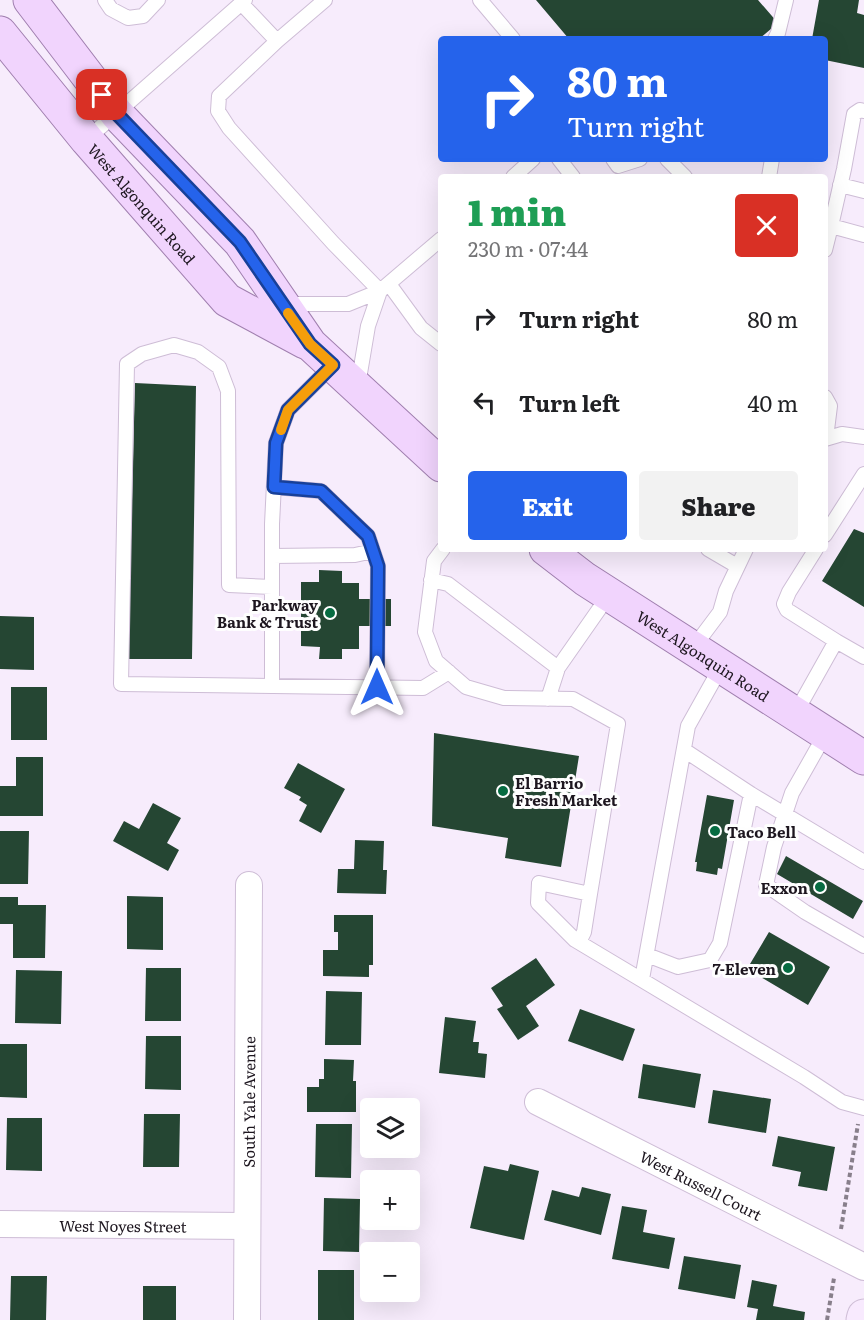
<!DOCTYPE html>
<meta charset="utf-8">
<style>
:root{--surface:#fff;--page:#f2f2f2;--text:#202124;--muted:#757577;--accent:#2563eb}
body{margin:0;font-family:Literata,serif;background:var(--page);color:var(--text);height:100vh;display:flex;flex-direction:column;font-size:22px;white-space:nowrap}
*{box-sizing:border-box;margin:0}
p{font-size:20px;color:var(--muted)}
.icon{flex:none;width:33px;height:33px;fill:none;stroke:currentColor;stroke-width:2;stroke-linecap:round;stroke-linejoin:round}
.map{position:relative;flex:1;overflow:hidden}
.sheet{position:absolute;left:438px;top:174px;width:390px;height:378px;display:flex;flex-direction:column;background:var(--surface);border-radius:6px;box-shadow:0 6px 24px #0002}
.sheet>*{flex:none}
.banner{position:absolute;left:438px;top:36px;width:390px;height:126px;border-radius:6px;box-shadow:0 6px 24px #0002;background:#2563eb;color:#fff;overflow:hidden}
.controls{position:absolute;left:360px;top:1098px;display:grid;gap:12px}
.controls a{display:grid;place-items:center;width:60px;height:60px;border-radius:6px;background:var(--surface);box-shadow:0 6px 24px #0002;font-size:30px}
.pin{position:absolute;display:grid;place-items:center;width:51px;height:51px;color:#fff;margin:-26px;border-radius:12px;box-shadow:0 3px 9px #0006}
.me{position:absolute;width:66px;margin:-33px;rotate:0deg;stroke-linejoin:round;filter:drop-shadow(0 0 4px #0008)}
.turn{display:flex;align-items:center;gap:21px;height:126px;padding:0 30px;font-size:27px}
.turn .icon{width:78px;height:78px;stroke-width:2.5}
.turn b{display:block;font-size:42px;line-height:51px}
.round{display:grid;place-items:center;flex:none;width:63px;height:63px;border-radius:6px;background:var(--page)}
.summary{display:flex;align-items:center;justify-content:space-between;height:102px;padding:0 30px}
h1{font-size:36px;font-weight:800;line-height:45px;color:#1e9e55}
.action{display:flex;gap:12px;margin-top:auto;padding:12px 30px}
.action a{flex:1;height:69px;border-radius:6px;background:var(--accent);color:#fff;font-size:24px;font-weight:800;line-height:69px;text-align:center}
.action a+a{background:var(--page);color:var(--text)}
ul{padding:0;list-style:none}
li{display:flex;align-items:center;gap:18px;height:84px;padding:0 30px}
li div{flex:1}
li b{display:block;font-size:22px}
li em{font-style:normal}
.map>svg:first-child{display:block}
</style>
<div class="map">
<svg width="864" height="1320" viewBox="0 0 864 1320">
<rect width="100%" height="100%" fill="#f7ecfc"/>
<path fill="#254633" d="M536 0H758L778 23 759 39H569Z
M819 0H859L857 13 864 15V68L825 60V39H812Z
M135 383 196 386 192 659H128Z
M854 529 864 533V607L822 581Z
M319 570 342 571V583H359V599H391V626H359V649H342V659H319L320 647 301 646V582H319Z
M0 616 34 617V670L0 669Z
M11 687H47V740H11Z
M434 733 579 756 561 867 505 858 508 838 432 826Z
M16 757H43V816H0V786H16Z
M298 763 345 789 321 833 299 821 307 805 299 800 301 797 284 788Z
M707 795 734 800 722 869 718 868 717 875 696 871 697 862H695Z
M153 803 181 818 167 843 179 850 168 871 113 841 124 821 139 829Z
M0 831H29L28 884H0Z
M355 840 384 841 383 870H387L386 894 337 893 338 869H354Z
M786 856 863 901 853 919 777 874Z
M127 896 163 897V950L127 949Z
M0 897H18V905H46L45 958H13V924H0Z
M334 915H373V965H369V977L323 976V950H338V932H334Z
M769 932 830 967 808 1005 747 969Z
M536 958 555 985 526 1006 539 1026 518 1040 497 1009 503 1006 491 988Z
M146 968H181V1021H145Z
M16 970 62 971 61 1024 15 1023Z
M326 991 362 992 361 1045H325Z
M580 1009 635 1029 623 1061 568 1041Z
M445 1017 476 1021 473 1042H479L478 1053 487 1054 485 1078 439 1073Z
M146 1036H181V1090L145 1089Z
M0 1044H27V1098L0 1097Z
M324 1059 354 1060 353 1081H356V1112H307V1087H319V1079H324Z
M643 1064 701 1074 695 1108 638 1098Z
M713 1090 771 1099 766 1133 708 1123Z
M144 1114H180L179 1167H143Z
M7 1118H42V1171L6 1170Z
M316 1124H352L351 1178 315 1177Z
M778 1136 835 1147 827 1191 798 1186 801 1172 772 1166Z
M510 1164 539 1171 524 1240 470 1228 484 1166 508 1171Z
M582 1187 611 1194 601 1235 544 1220 552 1190 579 1197Z
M324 1198 360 1199 359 1252 323 1251Z
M622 1206 647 1210 643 1232 675 1238 669 1269 612 1259Z
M684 1256 741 1265 735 1299 678 1289Z
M318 1270H354V1320H318Z
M11 1276H47L46 1320H10Z
M752 1280 777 1285 773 1306 805 1312 804 1320H756L758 1309 747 1307Z
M143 1286H176V1320H143Z"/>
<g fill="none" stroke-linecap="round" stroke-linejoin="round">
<defs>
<path id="service" d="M105 0 111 9 128 18 143 16 158 0
M480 0 513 39
M241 3 277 41 325 0
M775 39 778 33 786 0
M277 41 219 96 218 111 229 128 333 243 380 291
M87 139 245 0
M559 159 573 177
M613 159 618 166 640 159
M667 159 685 177
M513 177 533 159
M769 177 772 159
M840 185 864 191
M831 226 844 169 854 114 860 110 864 111
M825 250 831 226 864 235
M389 284 421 328 441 344
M284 304H348L380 291 441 239
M358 385 368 326 380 291
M825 397 830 406 826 438
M825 439 842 434 864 437
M274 487 321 491 368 536 378 566 377 687
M825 535 864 474
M443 549 434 561 425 632 436 661 466 687 504 698 573 699 618 724 590 894
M708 549 737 566
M816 549 789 592 784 604 787 610 836 641
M272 556 355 555 373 551
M431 580 448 584 558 668 548 699
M272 587 229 585 228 391 219 367 198 352 174 345 142 354 127 364 121 684 423 688 449 672
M693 648 720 612 726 591 746 549
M558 668 609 595
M272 686V524L276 443 288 410 333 365
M795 714 836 641 864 657
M826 733 792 793 774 847 766 885 805 912 864 946
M684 750 751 794 864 862
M579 942 584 932 590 894 539 883 538 903 575 940 804 1077 842 1102 864 1108
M647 955 678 967 710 960 720 943 751 794
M642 979 688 726 721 667"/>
<g id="minor">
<path id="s1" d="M538 1102 864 1267"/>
<path id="s2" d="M0 1224 247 1226"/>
<path id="s3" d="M247 1320 249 885"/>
</g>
<path id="secondary" d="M863 1320 864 1316"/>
<g id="primary">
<path d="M30 0 117 114 240 242 310 344 441 465"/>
<path id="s4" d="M0 33 87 140 227 300 305 342"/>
<path id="s5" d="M546 549 585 579 864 758"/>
</g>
</defs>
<use href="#service" stroke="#cebdd6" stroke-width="16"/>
<use href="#minor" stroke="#cebdd6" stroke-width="28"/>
<use href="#secondary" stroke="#cebdd6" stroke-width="35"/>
<use href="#primary" stroke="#a07faf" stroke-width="35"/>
<path stroke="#887f8b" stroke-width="4" stroke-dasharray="4.5 3" stroke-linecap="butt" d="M841 1229 858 1124
M827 1320 834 1278"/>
<use href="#service" stroke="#fff" stroke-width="14"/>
<use href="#minor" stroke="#fff" stroke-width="26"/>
<use href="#secondary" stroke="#f8eafe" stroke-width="33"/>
<use href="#primary" stroke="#f1d4fd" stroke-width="33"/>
</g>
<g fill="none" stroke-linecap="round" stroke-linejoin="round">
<defs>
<path id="route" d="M102 95 117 114 240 242 310 344 333 365 288 410 276 443 274 487 321 491 368 536 378 566 377 687"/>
</defs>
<use href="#route" stroke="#184099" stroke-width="15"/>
<use href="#route" stroke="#2563eb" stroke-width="10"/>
<path stroke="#f59e0b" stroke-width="10" d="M281 430 288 410 333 365 310 344 288 313"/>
</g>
<g fill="#066b41" stroke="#fefefe" stroke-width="2">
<circle cx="330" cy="613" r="6"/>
<circle cx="503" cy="791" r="6"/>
<circle cx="715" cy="831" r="6"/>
<circle cx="820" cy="887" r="6"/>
<circle cx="788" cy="968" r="6"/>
</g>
<g text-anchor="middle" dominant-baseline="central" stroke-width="6" stroke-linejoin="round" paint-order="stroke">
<g font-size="15" fill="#1d161f" stroke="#fefefe">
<text stroke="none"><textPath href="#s4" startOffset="222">West Algonquin Road</textPath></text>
<text stroke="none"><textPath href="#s5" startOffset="190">West Algonquin Road</textPath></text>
<text stroke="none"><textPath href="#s3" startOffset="218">South Yale Avenue</textPath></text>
<text stroke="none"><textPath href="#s1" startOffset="183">West Russell Court</textPath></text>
<text stroke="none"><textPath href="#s2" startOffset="123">West Noyes Street</textPath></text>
</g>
<g font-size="15" font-weight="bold" fill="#1d161f" stroke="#fefefe" text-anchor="end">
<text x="318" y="604">Parkway<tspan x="318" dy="17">Bank &amp; Trust</tspan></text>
<text x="515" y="782" text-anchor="start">El Barrio<tspan x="515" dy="17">Fresh Market</tspan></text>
<text x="727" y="831" text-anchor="start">Taco Bell</text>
<text x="808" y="887">Exxon</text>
<text x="776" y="968">7-Eleven</text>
</g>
</g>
</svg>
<div class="controls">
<a><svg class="icon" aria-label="layers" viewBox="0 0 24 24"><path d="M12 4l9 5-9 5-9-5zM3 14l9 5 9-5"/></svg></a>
<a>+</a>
<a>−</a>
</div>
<div class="pin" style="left:102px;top:95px;background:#d93025"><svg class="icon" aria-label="arrive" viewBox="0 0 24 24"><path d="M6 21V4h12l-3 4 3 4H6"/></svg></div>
<svg class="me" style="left:377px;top:687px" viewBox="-20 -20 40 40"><path d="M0-17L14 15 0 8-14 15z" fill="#2563eb" stroke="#fff" stroke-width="4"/></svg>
<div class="banner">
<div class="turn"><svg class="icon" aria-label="right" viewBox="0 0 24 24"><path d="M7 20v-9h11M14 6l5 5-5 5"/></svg><div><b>80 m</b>Turn right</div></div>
</div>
<section class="sheet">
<div class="summary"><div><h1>1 min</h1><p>230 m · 07:44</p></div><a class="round" style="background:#d93025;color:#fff"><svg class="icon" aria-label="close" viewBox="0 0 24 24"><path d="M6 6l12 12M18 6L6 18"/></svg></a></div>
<ul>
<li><svg class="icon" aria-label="right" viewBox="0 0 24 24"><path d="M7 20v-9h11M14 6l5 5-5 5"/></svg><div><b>Turn right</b></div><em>80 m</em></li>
<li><svg class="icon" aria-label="left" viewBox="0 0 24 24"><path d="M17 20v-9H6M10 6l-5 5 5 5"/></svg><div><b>Turn left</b></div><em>40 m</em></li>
</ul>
<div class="action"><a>Exit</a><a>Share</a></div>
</section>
</div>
